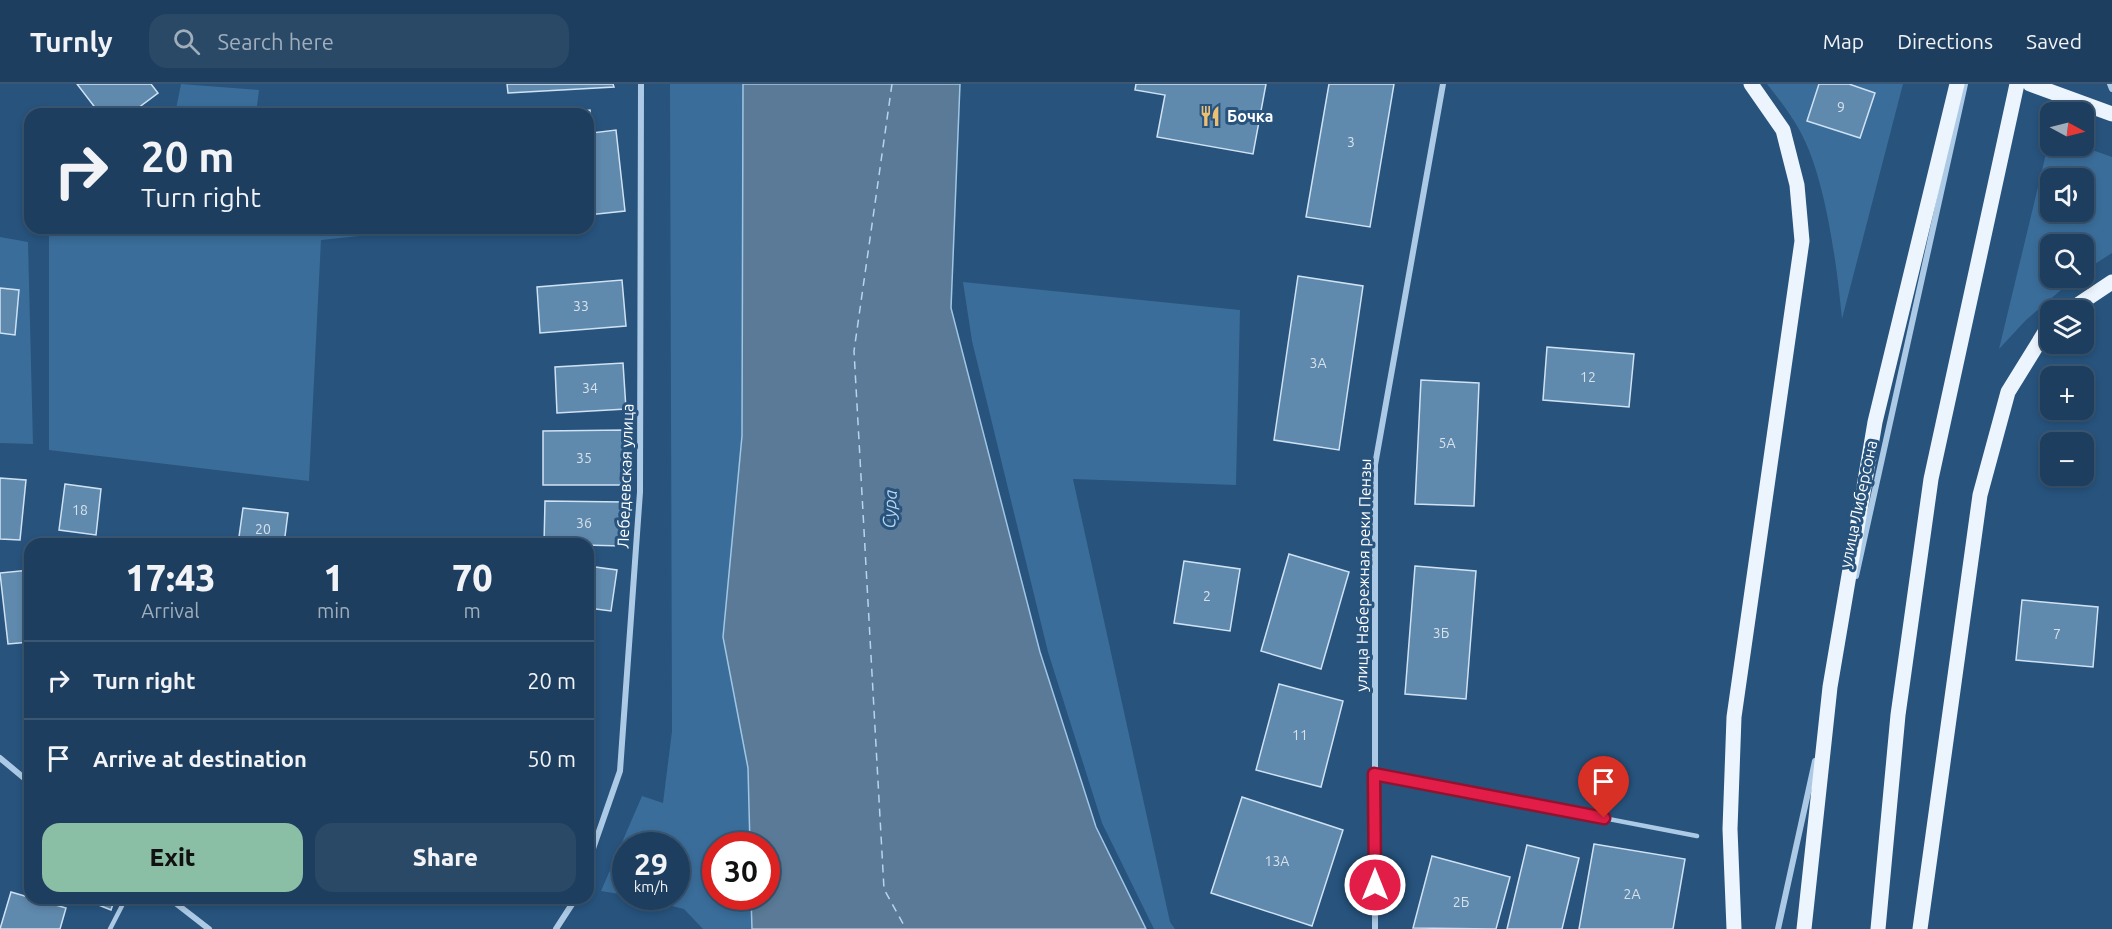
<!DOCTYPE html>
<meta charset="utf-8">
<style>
:root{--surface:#1d3e5e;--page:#2a4967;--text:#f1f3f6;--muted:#a0aebc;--line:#3b5773;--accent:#8abfa5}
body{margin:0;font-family:Ubuntu,sans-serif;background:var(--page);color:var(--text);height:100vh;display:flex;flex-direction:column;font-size:22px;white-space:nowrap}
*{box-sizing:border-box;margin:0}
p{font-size:20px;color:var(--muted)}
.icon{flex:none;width:33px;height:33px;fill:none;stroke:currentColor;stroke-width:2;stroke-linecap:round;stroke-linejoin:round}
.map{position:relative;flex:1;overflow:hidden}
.details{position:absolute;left:24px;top:454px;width:570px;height:366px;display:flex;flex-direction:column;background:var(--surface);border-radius:18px;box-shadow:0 3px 9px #0003,0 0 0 2px var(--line)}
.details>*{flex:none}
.banner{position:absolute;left:24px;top:24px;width:570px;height:126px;border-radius:18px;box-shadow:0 3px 9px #0003,0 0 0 2px var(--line);background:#1d3e5e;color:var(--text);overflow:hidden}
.needle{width:39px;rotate:97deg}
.tools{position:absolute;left:2040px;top:18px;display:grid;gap:12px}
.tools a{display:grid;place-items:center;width:54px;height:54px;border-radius:12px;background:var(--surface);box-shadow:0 3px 9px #0003,0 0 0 2px var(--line);font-size:30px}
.speed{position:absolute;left:612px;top:748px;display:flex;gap:12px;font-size:30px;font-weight:700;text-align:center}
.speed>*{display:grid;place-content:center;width:78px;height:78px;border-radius:50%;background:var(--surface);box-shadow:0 3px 9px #0003,0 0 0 2px var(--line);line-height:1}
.speed small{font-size:15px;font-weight:400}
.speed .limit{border:9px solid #d22;background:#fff;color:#111}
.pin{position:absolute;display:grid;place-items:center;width:51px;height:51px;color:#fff;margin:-62px -26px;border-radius:50% 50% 50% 0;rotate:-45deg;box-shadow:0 0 6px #0007}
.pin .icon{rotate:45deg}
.me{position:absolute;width:66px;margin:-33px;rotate:0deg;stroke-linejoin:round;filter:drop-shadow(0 0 4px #0008)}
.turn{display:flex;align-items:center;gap:21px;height:126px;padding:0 18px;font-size:27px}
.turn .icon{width:78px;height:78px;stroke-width:2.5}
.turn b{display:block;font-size:42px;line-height:51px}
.eta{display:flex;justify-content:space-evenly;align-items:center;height:102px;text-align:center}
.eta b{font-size:36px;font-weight:800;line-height:42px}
.action{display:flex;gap:12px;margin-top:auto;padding:12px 18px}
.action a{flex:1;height:69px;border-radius:18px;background:var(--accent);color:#111;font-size:24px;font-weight:800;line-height:69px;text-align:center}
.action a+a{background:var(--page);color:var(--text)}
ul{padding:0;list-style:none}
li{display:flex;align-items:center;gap:18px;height:78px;padding:0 18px;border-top:2px solid var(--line)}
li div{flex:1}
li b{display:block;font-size:22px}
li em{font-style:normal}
header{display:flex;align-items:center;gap:36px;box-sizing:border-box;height:84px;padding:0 30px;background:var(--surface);border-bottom:2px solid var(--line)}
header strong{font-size:28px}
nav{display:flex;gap:33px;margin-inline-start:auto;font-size:21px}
.search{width:420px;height:54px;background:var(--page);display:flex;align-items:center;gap:15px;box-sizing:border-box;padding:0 21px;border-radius:18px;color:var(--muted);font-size:22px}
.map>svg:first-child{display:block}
</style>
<header>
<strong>Turnly</strong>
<div class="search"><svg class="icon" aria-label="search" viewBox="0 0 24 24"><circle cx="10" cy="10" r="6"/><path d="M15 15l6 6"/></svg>Search here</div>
<nav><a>Map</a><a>Directions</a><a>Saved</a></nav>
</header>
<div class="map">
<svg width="2112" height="845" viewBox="0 0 2112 845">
<rect width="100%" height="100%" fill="#27537d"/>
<path fill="#3a6d9a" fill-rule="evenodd" d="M181 0 259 6 256 30H175Z
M670 0H743L742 352 723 553 748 684 750 762H716V813H751L752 845H703L684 825 635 813H676V762H626L625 811 601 807 642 712 663 719 672 647Z
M1767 0H1903L1842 235C1837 182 1826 96 1801 49 1792 32 1779 15 1767 0Z
M2050 53V62H2081L2112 73V169L2084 187V160H2050V194H2075L2026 236 1999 265ZM2050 94H2084V128H2050Z
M49 144H435L321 156 309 397 49 366Z
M0 153 28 158 33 360 0 359Z
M963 198 1240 226 1236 401 1073 395 1170 838 1175 845H1154L1102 739 1048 568 972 257Z"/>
<path fill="#5a7a97" stroke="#a0c6e5" stroke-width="1.5" d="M743 0H960L951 224 1040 568 1096 743 1146 845H752L751 813H766V762H750L748 684 723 553 742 352Z"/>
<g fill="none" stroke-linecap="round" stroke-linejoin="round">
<path stroke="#b7d4ec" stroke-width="1.5" stroke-dasharray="8 6" stroke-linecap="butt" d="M892 0 854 267 884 805 906 845"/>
</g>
<path fill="#5f89ad" stroke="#cfe2f4" stroke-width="1.5" d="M77 0H151L158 9 130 30H100Z
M507 0H613L614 3 508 9Z
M1136 0H1266L1253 70 1157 53 1165 11 1135 6Z
M1329 0H1394L1370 143 1306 133Z
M1819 0H1849L1875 9 1860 54 1807 37Z
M590 26 592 49 616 46 625 127 588 131V30H555Z
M1298 192 1363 202 1339 366 1274 356Z
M622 196 626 242 540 249 537 203Z
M0 204 19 206 15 251 0 249Z
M1547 263 1634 270 1629 323 1543 316Z
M623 279 626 325 557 329 555 283Z
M1421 296 1479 299 1474 422 1415 420Z
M625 346V401H543V347Z
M0 394 26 396 20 456 0 455Z
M65 400 101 405 96 451 59 446Z
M545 417 624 418 623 462 544 460Z
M243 424 288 429 284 460H238Z
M1289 470 1349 488 1321 585 1261 567Z
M1184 477 1240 485 1230 547 1174 539Z
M588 482 617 486 611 527 588 524Z
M1415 482 1476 487 1466 615 1405 610Z
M30 486V558L8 560 0 489Z
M2022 516 2098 523 2093 583 2016 576Z
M1279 600 1343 617 1321 703 1256 686Z
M1242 713 1343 746 1312 842 1211 809Z
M1594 760 1685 775 1673 845H1579Z
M1527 761 1579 774 1562 845H1507Z
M1432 772 1510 793 1496 845 1413 844Z
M11 808 66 824 60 845H0Z
M81 814H115L111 826Z"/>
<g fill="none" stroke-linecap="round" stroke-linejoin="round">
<path stroke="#accae5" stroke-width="4.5" d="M1374 690 1697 752
M110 845 126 814"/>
<path stroke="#accae5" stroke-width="6" d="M2110 0 2112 5
M1856 492 1965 0
M0 674 30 699
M588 779 620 687 640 408 641 0
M169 814 209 845
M556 845 576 814
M1375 845V381L1443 0
M1778 845 1815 677"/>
<path stroke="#ecf4fd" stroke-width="15" d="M2030 0 2112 30
M2070 226 2112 198
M1734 845 1730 745 1734 633 1802 157 1797 101 1783 46 1751 0
M1878 845 1898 631 1931 395 2017 0
M1920 845 1980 411 2008 308 2050 240"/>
<path stroke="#ecf4fd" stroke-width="15" d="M1804 845 1830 603 1875 338 1957 0"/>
</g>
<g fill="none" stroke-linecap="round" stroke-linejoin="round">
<defs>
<path id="route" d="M1375 801 1374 690 1604 734"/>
</defs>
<use href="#route" stroke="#92132f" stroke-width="15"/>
<use href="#route" stroke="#e11d48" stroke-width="10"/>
</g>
<defs>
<symbol id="restaurant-bare" viewBox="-9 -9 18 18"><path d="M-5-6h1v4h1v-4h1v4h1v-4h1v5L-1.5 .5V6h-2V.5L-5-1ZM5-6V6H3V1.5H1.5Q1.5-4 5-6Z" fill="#edbf72" stroke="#27537d" stroke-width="2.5" paint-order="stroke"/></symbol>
</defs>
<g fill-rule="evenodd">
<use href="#restaurant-bare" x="1195" y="17" width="30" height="30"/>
</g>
<g text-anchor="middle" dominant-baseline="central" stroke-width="6" stroke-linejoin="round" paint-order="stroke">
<g font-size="14" fill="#d7e2ea">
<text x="1841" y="23">9</text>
<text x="1351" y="58">3</text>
<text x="581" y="222">33</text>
<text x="1318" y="279">3А</text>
<text x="1588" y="293">12</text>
<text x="590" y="304">34</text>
<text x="1447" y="359">5А</text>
<text x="584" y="374">35</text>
<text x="80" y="426">18</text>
<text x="584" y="439">36</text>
<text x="263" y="445">20</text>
<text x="1207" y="512">2</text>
<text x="1441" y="549">3Б</text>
<text x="2057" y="550">7</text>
<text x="1300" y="651">11</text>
<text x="1277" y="777">13А</text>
<text x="1632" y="810">2А</text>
<text x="1461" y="818">2Б</text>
</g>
<g font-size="16" font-weight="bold" fill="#fff" stroke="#27537d" text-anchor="start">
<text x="1227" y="32">Бочка</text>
</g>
<g font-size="16" fill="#fff" stroke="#27537d">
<text transform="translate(625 392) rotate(-88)">Лебедевская улица</text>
<text transform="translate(1858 420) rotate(-78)">улица Либерсона</text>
<text transform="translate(1363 491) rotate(-89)">улица Набережная реки Пензы</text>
</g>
<g font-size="18" font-style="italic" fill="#b7d4ec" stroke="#27537d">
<text transform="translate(889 425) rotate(-87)">Сура</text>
</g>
</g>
</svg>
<div class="tools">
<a><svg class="needle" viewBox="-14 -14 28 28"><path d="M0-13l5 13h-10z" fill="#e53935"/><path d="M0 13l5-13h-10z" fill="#a0aebc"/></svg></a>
<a><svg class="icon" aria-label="sound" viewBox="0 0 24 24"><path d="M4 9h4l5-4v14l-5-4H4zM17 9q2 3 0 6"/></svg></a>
<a><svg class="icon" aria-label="search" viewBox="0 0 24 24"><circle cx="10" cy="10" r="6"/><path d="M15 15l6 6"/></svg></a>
<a><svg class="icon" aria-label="layers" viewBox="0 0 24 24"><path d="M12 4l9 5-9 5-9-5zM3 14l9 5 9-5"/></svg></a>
<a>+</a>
<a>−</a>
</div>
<div class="speed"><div>29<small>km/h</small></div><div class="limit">30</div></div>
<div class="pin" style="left:1604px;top:734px;background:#d93025"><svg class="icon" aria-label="arrive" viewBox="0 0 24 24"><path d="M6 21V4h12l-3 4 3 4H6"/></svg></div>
<svg class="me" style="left:1375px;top:801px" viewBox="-20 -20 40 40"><circle r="17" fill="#e11d48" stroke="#fff" stroke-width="3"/><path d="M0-11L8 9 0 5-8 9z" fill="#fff"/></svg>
<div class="banner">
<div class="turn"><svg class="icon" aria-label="right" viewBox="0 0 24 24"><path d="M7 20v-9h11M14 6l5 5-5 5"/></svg><div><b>20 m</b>Turn right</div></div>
</div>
<section class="details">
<div class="eta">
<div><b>17:43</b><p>Arrival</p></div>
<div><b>1</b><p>min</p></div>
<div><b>70</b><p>m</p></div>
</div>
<ul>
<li><svg class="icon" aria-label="right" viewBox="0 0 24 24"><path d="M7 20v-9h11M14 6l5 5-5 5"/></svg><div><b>Turn right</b></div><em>20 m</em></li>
<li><svg class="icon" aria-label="arrive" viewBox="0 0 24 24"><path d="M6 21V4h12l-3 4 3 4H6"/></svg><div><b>Arrive at destination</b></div><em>50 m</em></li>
</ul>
<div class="action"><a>Exit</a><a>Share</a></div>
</section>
</div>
